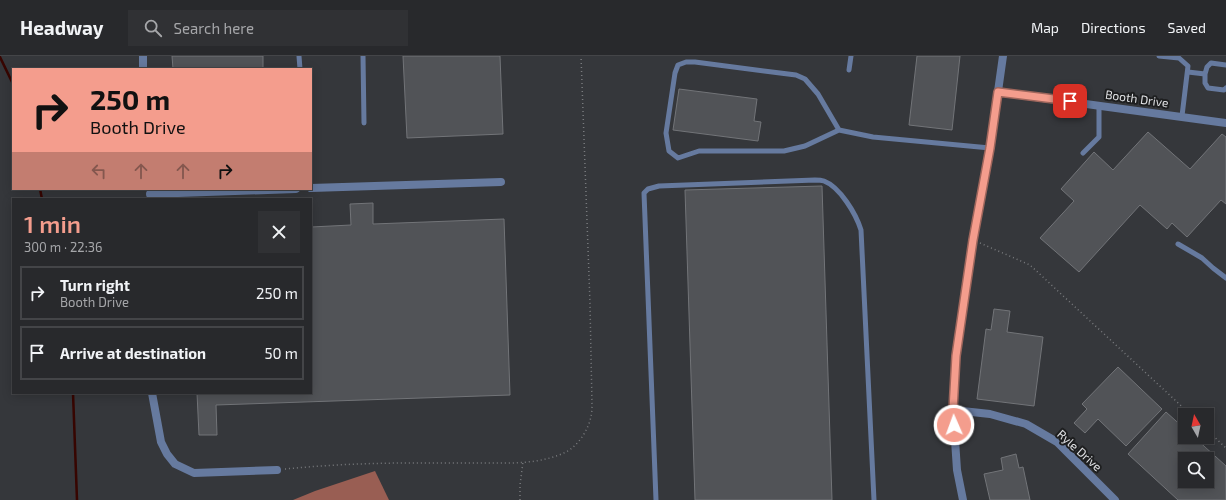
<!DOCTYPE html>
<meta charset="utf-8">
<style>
:root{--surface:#28292c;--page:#303134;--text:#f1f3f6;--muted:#a5a6a9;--line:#444548;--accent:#f49d8d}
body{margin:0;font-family:"Exo 2",sans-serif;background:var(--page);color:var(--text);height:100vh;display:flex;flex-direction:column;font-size:15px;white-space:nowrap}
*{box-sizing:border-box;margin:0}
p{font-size:13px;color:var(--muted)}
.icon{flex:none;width:22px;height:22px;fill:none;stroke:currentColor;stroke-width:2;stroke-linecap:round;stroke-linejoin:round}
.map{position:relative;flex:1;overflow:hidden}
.side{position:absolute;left:12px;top:142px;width:300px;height:196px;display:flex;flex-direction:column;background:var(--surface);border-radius:0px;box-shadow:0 2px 10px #0003,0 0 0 1px var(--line)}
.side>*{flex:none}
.banner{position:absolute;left:12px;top:12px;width:300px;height:122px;border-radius:0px;box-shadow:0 2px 10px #0003,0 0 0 1px var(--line);background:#f49d8d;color:#111;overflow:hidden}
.needle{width:26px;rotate:351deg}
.controls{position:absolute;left:1178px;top:352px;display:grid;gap:8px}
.controls a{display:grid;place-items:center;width:36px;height:36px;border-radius:0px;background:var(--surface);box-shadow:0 2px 10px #0003,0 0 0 1px var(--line);font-size:20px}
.pin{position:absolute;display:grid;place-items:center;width:34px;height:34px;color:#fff;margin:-17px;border-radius:8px;box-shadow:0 2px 6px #0006}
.me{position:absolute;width:44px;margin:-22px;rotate:358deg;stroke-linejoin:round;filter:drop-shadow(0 0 3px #0008)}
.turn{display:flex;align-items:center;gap:14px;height:84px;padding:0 12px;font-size:18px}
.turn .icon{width:52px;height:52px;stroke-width:2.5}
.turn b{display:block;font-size:28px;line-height:34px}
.lanes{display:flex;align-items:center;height:38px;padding:0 12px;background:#0003;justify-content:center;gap:20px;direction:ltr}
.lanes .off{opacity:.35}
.round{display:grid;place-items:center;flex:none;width:42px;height:42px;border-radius:0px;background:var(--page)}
.summary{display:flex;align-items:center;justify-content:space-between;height:68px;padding:0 12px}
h1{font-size:24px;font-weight:600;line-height:30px;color:var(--accent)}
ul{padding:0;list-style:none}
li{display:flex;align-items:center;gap:12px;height:54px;margin:0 8px 6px;padding:0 4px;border:2px solid var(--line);border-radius:0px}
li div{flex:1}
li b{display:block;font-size:15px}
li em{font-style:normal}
header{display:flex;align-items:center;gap:24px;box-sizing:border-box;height:56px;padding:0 20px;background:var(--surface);border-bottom:1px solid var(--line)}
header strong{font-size:19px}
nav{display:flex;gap:22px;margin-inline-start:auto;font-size:14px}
.search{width:280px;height:36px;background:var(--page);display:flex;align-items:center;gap:10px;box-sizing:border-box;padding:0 14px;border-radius:0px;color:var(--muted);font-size:15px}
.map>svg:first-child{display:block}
</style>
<header>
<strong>Headway</strong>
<div class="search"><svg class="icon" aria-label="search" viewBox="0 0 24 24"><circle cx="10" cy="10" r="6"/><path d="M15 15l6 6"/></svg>Search here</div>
<nav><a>Map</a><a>Directions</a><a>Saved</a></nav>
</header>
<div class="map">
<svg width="1226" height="444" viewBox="0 0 1226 444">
<rect width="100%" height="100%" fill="#35373b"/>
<path fill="#995e53" d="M375 415 389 444H293L315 435Z"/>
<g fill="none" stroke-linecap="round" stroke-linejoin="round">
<path stroke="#370501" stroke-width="2.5" d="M0 1 13 28
M40 133 42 143
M73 337 77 444"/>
</g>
<path fill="#515357" stroke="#727478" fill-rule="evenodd" d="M172 0H263V13H173Z
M403 0H500L503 78 407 82Z
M917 0H960L952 74 909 69Z
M679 33 757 43 754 65 761 66 758 85 673 74Z
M1148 76 1190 113 1222 78 1226 81V148L1221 144 1187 181 1172 167 1167 173 1140 149 1079 216 1040 182 1074 145 1061 133 1094 96 1113 114Z
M822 130 832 444H695L685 134Z
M373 147V168L504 163 510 339 216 349 217 379H199L197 337H311V171L351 169 350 148Z
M994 253 1010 255 1007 276 1043 281 1034 350 977 343 986 273 991 274Z
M1118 311 1162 353 1126 390 1098 363 1085 377 1074 367 1087 353 1082 348Z
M1166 356 1185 373V381H1194L1226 410V444H1178L1128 398ZM1185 403H1207V425H1185Z
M1016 398 1019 412 1023 411 1030 444H990L984 418 1003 414 1001 402Z"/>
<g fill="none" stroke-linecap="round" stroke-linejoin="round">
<path stroke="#797b7e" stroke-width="1.5" stroke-dasharray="1 3" stroke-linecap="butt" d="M980 187 1030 209 1191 359
M1207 374 1226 392
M285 413C326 409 368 407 410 407 433 407 456 407 479 407 508 407 539 409 566 396 578 390 589 373 591 360 592 356 592 352 592 348L590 247 581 0
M520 444V429L523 406"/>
<path stroke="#667a9f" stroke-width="5" d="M299 0 300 13
M363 0 364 67
M1159 0 1179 2 1188 10 1182 60
M849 14 851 0
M1188 16 1205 18V27L1208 32 1224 34 1226 32
M1205 18 1207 11 1211 7 1226 9
M839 74 818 38 805 23 796 19 780 17 695 6H686L678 9 675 17 666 77 669 95 678 102 699 95H784L805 90 839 74 873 81 990 92
M1083 97 1099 81V49
M1178 188 1202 202 1213 212 1226 222
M656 444 644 137 648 133 659 130 815 124C818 124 821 124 824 125 840 131 856 158 861 174L874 444"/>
<path stroke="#667a9f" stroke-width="8" d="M143 0V13
M998 36 1226 67
M311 132 501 126
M150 138 296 133
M152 337 161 386 167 398 175 408 194 417 277 414
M953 354 990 358 1026 368 1057 386 1115 444
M963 444 957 414 953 354 956 300 973 184 990 92 1003 0"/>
</g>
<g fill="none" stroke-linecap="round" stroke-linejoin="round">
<defs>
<path id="route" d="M954 369 953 354 956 300 973 184 990 92 998 36 1070 45"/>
</defs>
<use href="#route" stroke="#9f665c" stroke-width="10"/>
<use href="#route" stroke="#f49d8d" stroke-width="7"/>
</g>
<g text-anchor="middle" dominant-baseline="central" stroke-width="4" stroke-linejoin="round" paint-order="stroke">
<g font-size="12" fill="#e1e2e5" stroke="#1e1f20">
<text transform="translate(1137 42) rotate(8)">Booth Drive</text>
<text transform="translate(1080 394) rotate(42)">Ryle Drive</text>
</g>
</g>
</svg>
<div class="controls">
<a><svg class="needle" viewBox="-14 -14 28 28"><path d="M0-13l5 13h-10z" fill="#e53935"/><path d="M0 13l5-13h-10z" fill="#a5a6a9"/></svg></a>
<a><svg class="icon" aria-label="search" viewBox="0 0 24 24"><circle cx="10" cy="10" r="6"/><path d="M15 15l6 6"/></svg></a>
</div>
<div class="pin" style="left:1070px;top:45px;background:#d93025"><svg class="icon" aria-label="arrive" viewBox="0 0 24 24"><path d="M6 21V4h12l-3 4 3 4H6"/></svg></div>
<svg class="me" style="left:954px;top:369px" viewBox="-20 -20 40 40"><circle r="17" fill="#f49d8d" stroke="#fff" stroke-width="3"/><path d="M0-11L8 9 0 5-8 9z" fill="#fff"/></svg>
<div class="banner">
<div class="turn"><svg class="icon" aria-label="right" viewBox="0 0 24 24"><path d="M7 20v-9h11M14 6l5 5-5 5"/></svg><div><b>250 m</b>Booth Drive</div></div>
<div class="lanes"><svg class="icon off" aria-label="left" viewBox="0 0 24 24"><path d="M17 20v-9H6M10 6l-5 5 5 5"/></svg><svg class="icon off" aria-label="ahead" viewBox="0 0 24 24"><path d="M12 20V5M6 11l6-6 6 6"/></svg><svg class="icon off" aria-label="ahead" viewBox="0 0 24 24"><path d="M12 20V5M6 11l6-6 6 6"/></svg><svg class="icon" aria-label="right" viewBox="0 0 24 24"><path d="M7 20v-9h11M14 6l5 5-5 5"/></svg></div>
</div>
<section class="side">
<div class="summary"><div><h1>1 min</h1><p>300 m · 22:36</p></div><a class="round"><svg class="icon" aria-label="close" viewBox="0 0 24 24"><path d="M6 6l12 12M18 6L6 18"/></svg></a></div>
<ul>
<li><svg class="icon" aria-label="right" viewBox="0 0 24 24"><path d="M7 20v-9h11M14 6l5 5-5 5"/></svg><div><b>Turn right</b><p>Booth Drive</p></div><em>250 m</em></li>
<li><svg class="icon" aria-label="arrive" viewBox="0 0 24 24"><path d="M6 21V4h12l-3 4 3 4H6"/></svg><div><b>Arrive at destination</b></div><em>50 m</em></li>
</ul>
</section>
</div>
